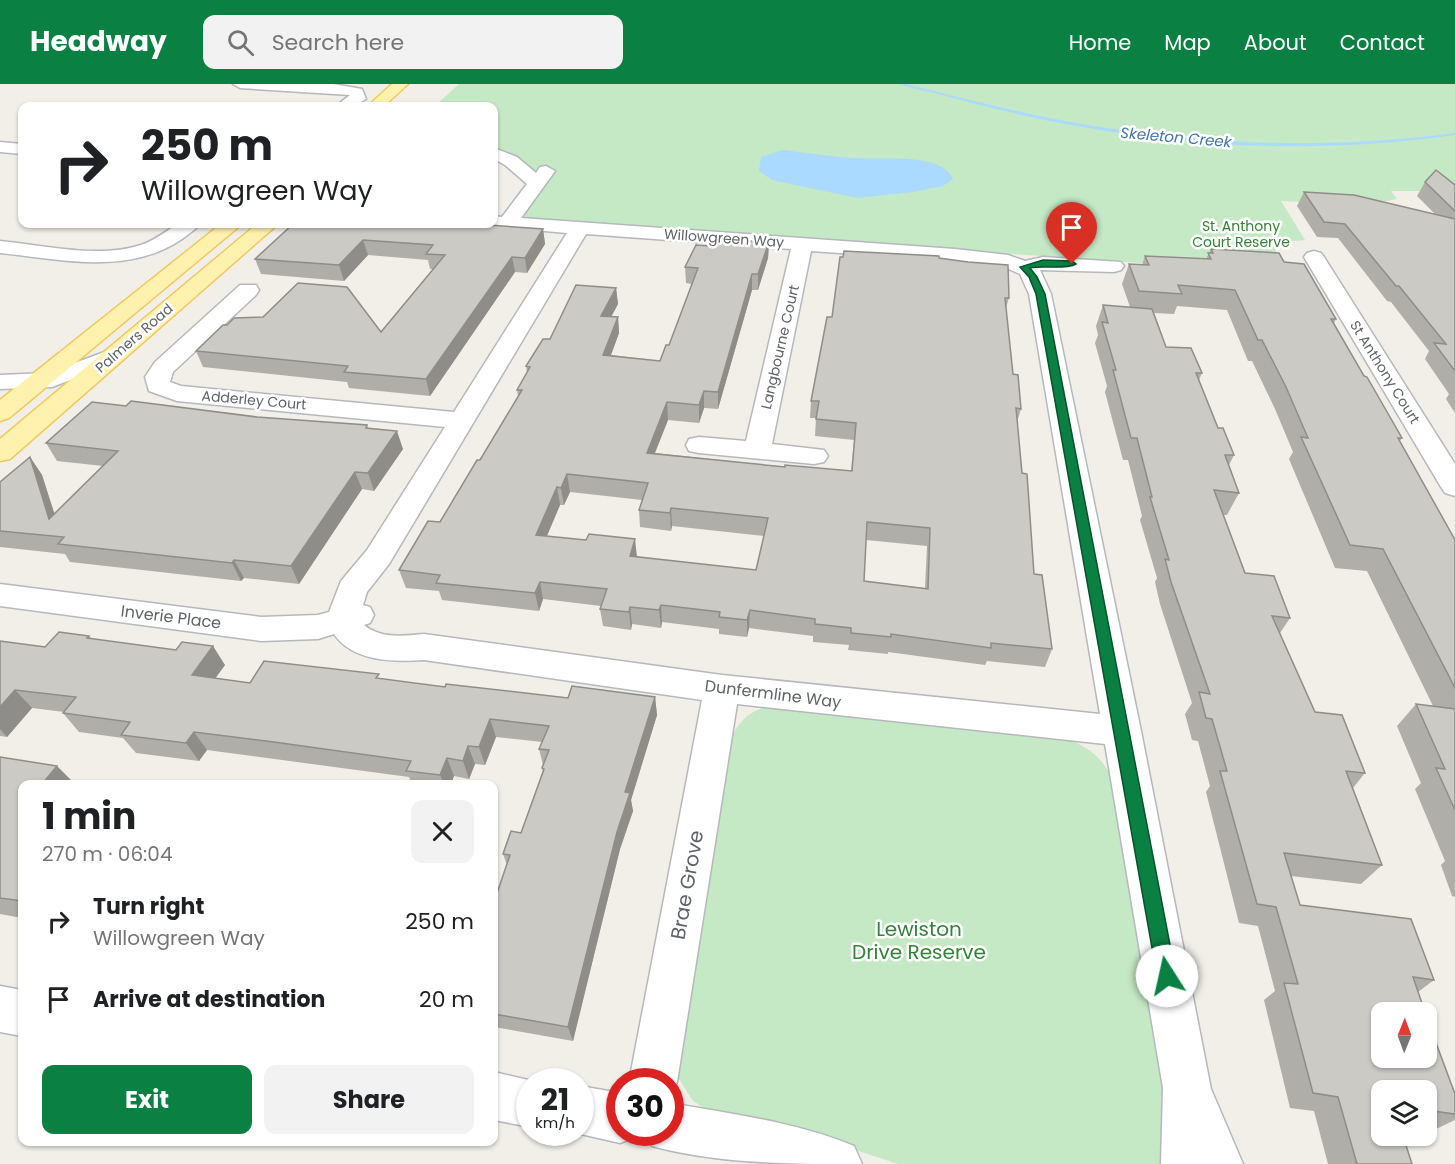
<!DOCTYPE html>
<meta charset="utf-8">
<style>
:root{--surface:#fff;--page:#f2f2f2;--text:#202124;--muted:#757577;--accent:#0b8043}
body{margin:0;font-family:Poppins,sans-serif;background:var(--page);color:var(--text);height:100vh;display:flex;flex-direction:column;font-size:22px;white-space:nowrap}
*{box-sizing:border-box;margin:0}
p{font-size:20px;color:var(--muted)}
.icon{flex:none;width:33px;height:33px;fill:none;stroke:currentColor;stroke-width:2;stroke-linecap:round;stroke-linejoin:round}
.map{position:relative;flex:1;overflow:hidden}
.side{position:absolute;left:18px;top:696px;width:480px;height:366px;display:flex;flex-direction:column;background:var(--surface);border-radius:12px;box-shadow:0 2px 4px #0004}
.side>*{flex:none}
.hud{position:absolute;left:18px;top:18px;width:480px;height:126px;border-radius:12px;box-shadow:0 2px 4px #0004;background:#fff;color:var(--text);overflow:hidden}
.needle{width:39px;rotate:1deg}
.controls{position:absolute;left:1371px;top:918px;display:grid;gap:12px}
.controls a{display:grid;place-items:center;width:66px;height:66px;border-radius:12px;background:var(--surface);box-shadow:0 2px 4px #0004;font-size:30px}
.speed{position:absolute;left:516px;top:984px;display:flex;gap:12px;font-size:30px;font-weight:700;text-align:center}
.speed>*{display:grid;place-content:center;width:78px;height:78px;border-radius:50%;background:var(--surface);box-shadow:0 2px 4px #0004;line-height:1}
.speed small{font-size:15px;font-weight:400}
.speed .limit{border:9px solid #d22;background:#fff;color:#111}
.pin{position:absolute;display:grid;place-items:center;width:51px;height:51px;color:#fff;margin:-62px -26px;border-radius:50% 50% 50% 0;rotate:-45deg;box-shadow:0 0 6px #0007}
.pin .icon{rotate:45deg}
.me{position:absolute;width:66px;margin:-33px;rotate:350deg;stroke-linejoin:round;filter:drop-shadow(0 0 4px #0008)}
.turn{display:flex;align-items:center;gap:21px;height:126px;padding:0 24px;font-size:27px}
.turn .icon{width:78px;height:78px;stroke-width:2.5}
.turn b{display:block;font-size:42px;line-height:51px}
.round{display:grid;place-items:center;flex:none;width:63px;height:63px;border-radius:12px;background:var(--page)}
.overview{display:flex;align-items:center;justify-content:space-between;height:102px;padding:0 24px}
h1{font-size:36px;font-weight:700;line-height:45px}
.button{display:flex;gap:12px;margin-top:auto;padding:12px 24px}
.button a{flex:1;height:69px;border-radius:12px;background:var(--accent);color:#fff;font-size:24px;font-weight:700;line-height:69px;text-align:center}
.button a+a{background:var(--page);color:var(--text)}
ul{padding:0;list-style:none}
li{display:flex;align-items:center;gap:18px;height:78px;padding:0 24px}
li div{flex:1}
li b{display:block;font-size:22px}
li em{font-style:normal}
header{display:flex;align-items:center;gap:36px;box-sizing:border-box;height:84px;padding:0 30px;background:var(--accent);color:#fff}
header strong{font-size:28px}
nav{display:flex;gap:33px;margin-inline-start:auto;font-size:21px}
.search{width:420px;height:54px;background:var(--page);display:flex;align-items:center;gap:15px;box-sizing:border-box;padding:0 21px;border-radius:12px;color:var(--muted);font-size:22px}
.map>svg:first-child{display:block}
</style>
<header>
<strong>Headway</strong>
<div class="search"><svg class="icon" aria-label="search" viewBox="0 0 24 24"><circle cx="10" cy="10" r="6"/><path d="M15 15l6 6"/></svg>Search here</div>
<nav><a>Home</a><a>Map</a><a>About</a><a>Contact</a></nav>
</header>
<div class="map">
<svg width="1455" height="1080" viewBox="0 0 1455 1080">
<rect width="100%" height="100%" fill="#f1efe8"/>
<path fill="#c5e8c5" d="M459 0H1455V107H1391L1397 115 1367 121 1281 117 1305 156 1284 158 1276 164V169L1297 186 1156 180 531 137 523 133 536 91 494 67V22H435Z
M765 623 1064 654C1086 662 1101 671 1111 693L1170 1014 1172 1080H898L807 1050 711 1028 693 1017 679 995 676 979 730 657C739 638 746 630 765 623Z"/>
<path fill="#aadaff" d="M783 66C808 69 833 73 857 74 880 76 942 68 953 95L943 102 913 108 857 114 772 96 759 87 761 73Z"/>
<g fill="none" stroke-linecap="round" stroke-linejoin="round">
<path fill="#aadaff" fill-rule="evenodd" d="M899 0H906C966 15 1027 31 1088 41 1211 62 1332 65 1455 49V51C1298 73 1150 62 996 25 975 20 954 14 934 9 922 6 910 4 899 0Z"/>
<defs>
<path id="minor" d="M233 0H333L362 5 366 15 354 22H336L350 11 240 4Z
M0 58 22 60V70L0 68Z
M494 64 517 73 536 89 540 83 546 82 555 87 521 134 955 165 1008 171 1025 177 1043 173 1121 178 1124 182 1121 186 1114 188 1040 186 1051 210 1141 647 1211 1005 1243 1080H1161L1163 1004 1105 660 737 620 677 998 670 1014V998H629L702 616 424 576C394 578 353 578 334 550L318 555 261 557 0 522V500L261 533 318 531 329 528 341 497 367 466 445 343 177 317 149 307 145 293 155 278 240 201H256L259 206 256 211 173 288 170 298 181 302 454 328 567 149 487 142 485 140H494V132L502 133 527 100 505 81 494 75ZM586 150 791 165 746 357 699 353 689 355 686 361 689 367 699 369 814 380 824 378 828 372 824 366 772 360 811 167 955 177 1004 183 1020 190 1029 210 1100 630 722 591 424 550C403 552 381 555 364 541L370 539 374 531 370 523 363 521 367 508 389 480Z
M178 140H200C195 146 188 150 182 155 128 192 60 175 0 169V157C44 161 98 175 141 161 154 157 166 147 178 140Z
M1314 167 1321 169 1324 173 1455 380V412L1445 409 1441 403 1304 173 1307 169Z
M115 264 123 266 127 271 123 276 52 303 0 305V291L48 289Z
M0 902 22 906V952L0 948Z
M494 988 537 998H530V1043L494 1036Z
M580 1002 620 1009V1048H639L638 1052 620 1059 572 1048H580Z
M670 1019C732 1030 796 1038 854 1062L862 1080C793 1080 717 1080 652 1062L647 1048H670Z"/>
<path id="major" d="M392 0H408L384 22H368Z
M221 140H242L9 334 0 337V316Z
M257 140H278L10 375 0 377V355Z"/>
</defs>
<use href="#minor" stroke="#b5b8bc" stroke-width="3"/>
<use href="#major" stroke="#f2c960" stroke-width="3"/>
<use href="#minor" fill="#fff" fill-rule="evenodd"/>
<use href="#major" fill="#fff2af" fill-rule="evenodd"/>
</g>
<path fill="#afaea9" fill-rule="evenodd" d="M1425 98 1455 101V329L1446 315 1449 310 1425 275 1429 267 1391 218 1387 217 1338 154 1317 153 1297 122 1304 108 1436 131 1417 112Z
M293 140 543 145 545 160 527 189 515 188 430 312 349 304 347 298 203 283 196 267 381 248 433 185H430L428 176 368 171 344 197 261 190 255 175Z
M769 158 768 174 758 206H752L718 325 704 324 699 339 668 336 655 369 785 383 851 387 854 356 815 352 816 334H810L811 317 832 233 939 174 1009 214 1006 224 1013 290 1021 325 1017 338 1022 389 1034 490 1052 565 1045 583 987 577 985 581 888 568V570L848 566 849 561 813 558V552L749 544 747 553 719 550V545L662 538 661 544 632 540 631 546 603 542 600 525 601 522 543 515 539 527 442 516 439 507 406 504 399 486 440 438 480 376 518 312 517 306 527 289 526 282 550 255 616 204 618 220 611 233H618L619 249 611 271 660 277 669 261 692 200 686 199 685 183 710 162ZM570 408 642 416 639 426 640 443 671 447 672 442 764 452 756 486 637 473 547 452 560 421H564ZM866 456 927 462 925 504 864 497Z
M1211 165 1284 178 1336 235 1334 239 1364 292 1402 354 1400 357 1454 454H1455V813L1452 812 1441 781 1445 777 1415 705 1421 699 1397 642 1416 620 1433 622 1367 487 1335 484 1289 375 1293 368 1275 325 1252 277H1248L1227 226 1177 222 1174 230 1154 229 1166 263 1202 289 1199 296 1218 344 1234 371 1229 381 1239 409 1227 431H1223L1245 489 1290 534 1280 549 1315 628 1365 689 1353 704 1382 781 1361 800 1291 792 1300 821 1434 896 1418 908 1455 1030V1036L1434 1046 1426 1044V1006H1382L1412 1080H1328L1314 1027 1290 1024 1264 916 1275 907 1258 842 1239 839 1206 708 1210 702 1198 657 1192 656 1185 630 1192 619 1160 520 1155 498 1157 494 1140 436 1142 432 1128 376H1123L1105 308 1107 302 1095 259 1098 251 1096 242 1103 221 1130 223 1122 200 1129 180 1142 181 1145 172 1206 175Z
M257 333 367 341 368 344 403 365 374 407 362 405 299 500 244 494 241 497 70 478 65 470 0 463V398L30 373 42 391 54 430 103 382 57 377 46 359Z
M89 552 92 555 225 581 215 594 250 599 381 595 445 603 568 614 655 613 657 631 631 716 633 727 620 765 573 957 494 943V818L507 781 503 770 521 749 543 688 542 684 543 681 539 665 542 658 496 653 485 681 475 680 469 695 454 692 451 700H412L409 693 207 666 199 677 136 669 123 654 79 648 63 629 64 628 32 624 7 653 0 652V557L45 563Z
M0 673 22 700V834L0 830Z"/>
<path fill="#8f8d8a" d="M543 145 545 160 527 189 525 174Z
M363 156 368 171 344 197 339 181Z
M769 158 768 174 758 206V190Z
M512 173 515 188 430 312 426 295Z
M752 190V206L718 325V308Z
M616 204 618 220 603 248 601 232Z
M618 233 619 249 605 287 603 271Z
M704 307V324L699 339V321Z
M667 318 668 336 648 386 647 369Z
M397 347 403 365 374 407 368 389Z
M30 373 42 391 62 453 49 435Z
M355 388 362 405 299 500 291 482Z
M567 390 570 408 564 421 561 404Z
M557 403 560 421 540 468 536 451Z
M671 424 672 442 671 447 670 429Z
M635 455 637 473 630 472Z
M234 476 244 494 241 497 232 479Z
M540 498 543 515 539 527 535 509Z
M661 521 662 538 661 544 659 526Z
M630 523 632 540 631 546 629 528Z
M750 526 749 544 747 553V536Z
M213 562 225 581 204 610 192 591Z
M15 606 32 624 7 653 0 645V623Z
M655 613 657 631 631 716 633 727 620 765 573 957 568 943 625 708Z
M490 635 496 653 485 681 479 663Z
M194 648 207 666 199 677 186 659Z
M468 662 475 680 469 695 463 677Z
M447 674 454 692 451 700H444L440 691Z
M57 682 75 700H42Z"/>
<path fill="#cccac5" stroke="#8f8d8a" stroke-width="1.5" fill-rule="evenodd" d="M1436 86 1455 101V127L1425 98Z
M1304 108 1354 111 1455 135V287L1434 259 1446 260 1399 202H1396L1345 140 1324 138Z
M293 140H474L543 145 525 174 512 173 426 295 344 288 348 282 196 267 223 241H227L234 234 263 233 298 199 347 203 381 248 445 171 426 170 433 161 363 156 339 181 255 175Z
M713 155 769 158 758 190H752L718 308 704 307 699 321 667 318 647 369 785 383V381L852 387 856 339 816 335 819 317H811L827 233H832L840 173H843L844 167 939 172V174L968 178 1008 181 1009 214H1005L1013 290 1018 291 1021 325 1016 324 1022 389 1027 390 1034 490 1042 491 1052 565 991 559V564L891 550V553L851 549V544L815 540V535L750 526 747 536 719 533 720 528 661 521 659 526 630 523 629 528 600 525 607 505 540 498 535 509 436 499 440 491 399 486 428 437 440 438 477 376H480L522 306H517L530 283 526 282 543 255H550L576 201 616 204 601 232 618 233 603 271 660 277 666 261H669L698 184 685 183 696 161 710 162ZM567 390 648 399 639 426 670 429 671 424 768 434 756 486 630 472 635 455 589 450 586 456 536 451 557 403 561 404ZM867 438 930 444 928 505 864 497Z
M1211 165 1279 169 1284 178 1304 180 1336 235H1331L1364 292 1367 293 1402 354H1398L1454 454H1455V604L1383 465 1350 461 1301 353 1308 354 1286 303 1262 256H1258L1235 206 1178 201 1182 210 1139 207 1129 180 1149 181 1145 172 1211 175 1208 169H1213Z
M1103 221 1152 225 1166 263 1191 264 1202 289H1196L1218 344H1223L1234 371H1225L1239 409 1214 406 1245 489 1274 492 1290 534 1272 532 1315 628 1342 631 1365 689 1346 687 1382 781 1284 769 1300 821 1411 835 1434 896 1413 893 1425 928H1382V974H1426V932L1455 1010V1030L1426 1026V1006H1382V1052H1403L1412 1080H1357L1338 1013 1313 1009 1284 899 1298 900 1276 823 1257 820 1220 687H1227L1212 635 1206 634 1199 608 1210 610 1171 498 1165 475 1169 476 1150 413H1152L1137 354H1131L1113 286H1116L1102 238 1108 239Z
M131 317 257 333 367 341 366 344 397 347 368 389 355 388 291 482 234 476 232 479 58 460 64 453 0 447V398L30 373 49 435 118 367 46 359 92 318 126 322Z
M59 548 89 552 87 554 176 566 182 558 213 562 192 591 250 599 264 577 379 590 376 594 445 603 446 600 568 614 572 602 655 613 625 708 630 709 617 748 568 943 494 930V818L510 771 503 770 511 747 521 749 544 685 542 684 549 666 539 665 549 642 490 635 479 663 468 662 463 677 447 674 440 691 406 687 411 677 274 658 194 648 186 659 121 651 130 638 63 629 76 613 15 606 0 623V557L45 563Z
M1416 620 1455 625V726L1436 684 1445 685Z
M0 673 57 682 42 700H22V817L0 814Z"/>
<path fill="#0b8043" stroke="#07532c" stroke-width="1.5" d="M1043 176 1072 177 1076 180C1065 186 1043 181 1030 184L1037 193 1045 210 1176 892 1173 899 1167 902 1160 899 1157 892 1036 210 1029 193 1020 183Z"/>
<g text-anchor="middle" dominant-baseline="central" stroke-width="5" stroke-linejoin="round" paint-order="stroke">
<g font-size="14" fill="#348238" stroke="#fff">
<text x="1241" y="142">St. Anthony<tspan x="1241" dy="16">Court Reserve</tspan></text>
</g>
<g font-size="14" fill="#5f6368" stroke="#fff">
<text transform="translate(724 154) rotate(4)">Willowgreen Way</text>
<text transform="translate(134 254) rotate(-41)">Palmers Road</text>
<text transform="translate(780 263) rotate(-77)">Langbourne Court</text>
<text transform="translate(1385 288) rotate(58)">St Anthony Court</text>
<text transform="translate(254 316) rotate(5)">Adderley Court</text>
</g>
<g font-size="15" font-style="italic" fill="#4174aa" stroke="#fff">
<text transform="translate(1176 53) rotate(5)">Skeleton Creek</text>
</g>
<g font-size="16" fill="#5f6368" stroke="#fff">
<text transform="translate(171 533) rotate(7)">Inverie Place</text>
<text transform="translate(773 610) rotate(7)">Dunfermline Way</text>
</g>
<g font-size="20" fill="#5f6368" stroke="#fff">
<text transform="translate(687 801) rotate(-80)">Brae Grove</text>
</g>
<g font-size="20" fill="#348238" stroke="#fff">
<text x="919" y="845">Lewiston<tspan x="919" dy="23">Drive Reserve</tspan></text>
</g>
</g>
</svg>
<div class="controls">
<a><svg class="needle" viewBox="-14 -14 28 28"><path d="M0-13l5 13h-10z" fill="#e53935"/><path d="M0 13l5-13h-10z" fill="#757577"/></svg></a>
<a><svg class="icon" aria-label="layers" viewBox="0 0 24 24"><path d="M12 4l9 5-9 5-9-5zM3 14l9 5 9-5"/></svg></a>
</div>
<div class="speed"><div>21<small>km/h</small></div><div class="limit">30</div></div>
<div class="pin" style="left:1072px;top:180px;background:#d93025"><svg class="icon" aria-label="arrive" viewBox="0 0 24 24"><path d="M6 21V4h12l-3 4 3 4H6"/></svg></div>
<svg class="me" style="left:1167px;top:892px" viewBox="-20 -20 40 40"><circle r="19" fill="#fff"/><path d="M0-13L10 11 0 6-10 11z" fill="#0b8043"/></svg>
<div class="hud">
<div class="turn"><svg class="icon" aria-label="right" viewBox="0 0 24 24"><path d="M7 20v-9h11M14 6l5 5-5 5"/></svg><div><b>250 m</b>Willowgreen Way</div></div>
</div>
<section class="side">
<div class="overview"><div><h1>1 min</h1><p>270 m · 06:04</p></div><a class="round"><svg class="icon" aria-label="close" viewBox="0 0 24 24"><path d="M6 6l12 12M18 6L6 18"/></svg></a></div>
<ul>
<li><svg class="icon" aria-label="right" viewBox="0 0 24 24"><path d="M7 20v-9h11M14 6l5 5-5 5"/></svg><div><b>Turn right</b><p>Willowgreen Way</p></div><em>250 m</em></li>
<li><svg class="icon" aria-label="arrive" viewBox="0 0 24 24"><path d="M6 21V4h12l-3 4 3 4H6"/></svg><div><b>Arrive at destination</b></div><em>20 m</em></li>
</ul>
<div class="button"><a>Exit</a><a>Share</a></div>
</section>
</div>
